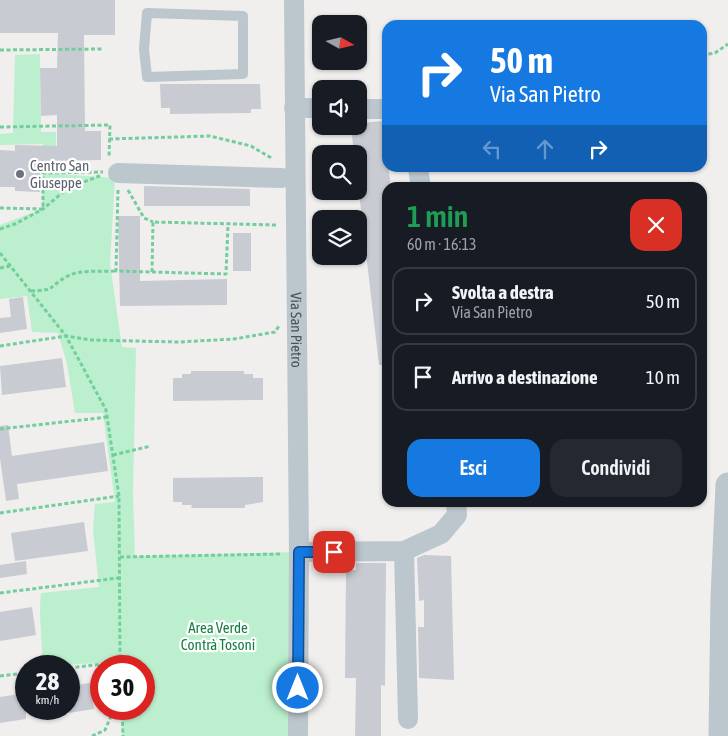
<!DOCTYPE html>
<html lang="it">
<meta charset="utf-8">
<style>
:root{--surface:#171b24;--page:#242831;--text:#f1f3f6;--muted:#9ea1a6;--line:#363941;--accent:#1679e2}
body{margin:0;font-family:"Asap Condensed",sans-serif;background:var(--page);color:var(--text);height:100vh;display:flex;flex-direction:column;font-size:19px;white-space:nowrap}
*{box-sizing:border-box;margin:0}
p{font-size:16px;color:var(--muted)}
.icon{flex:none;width:28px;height:28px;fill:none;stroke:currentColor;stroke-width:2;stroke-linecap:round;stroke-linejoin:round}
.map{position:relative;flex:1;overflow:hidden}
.sheet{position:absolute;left:382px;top:182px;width:325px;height:325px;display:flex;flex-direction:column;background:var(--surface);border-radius:15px;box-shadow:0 1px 4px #0004}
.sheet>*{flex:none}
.hud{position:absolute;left:382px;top:20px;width:325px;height:152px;border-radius:15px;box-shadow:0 1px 4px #0004;background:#1679e2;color:#fff;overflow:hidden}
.needle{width:32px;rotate:98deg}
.tools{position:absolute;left:312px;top:15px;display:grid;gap:10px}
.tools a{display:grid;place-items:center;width:55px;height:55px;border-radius:10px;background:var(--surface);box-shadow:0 1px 4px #0004;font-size:25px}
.speed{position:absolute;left:15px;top:655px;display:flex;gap:10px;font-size:25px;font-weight:700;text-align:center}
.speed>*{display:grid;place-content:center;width:65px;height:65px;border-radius:50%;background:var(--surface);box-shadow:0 1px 4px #0004;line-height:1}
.speed small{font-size:12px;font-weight:400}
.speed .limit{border:8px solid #d22;background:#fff;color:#111}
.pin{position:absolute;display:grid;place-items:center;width:42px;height:42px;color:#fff;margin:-21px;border-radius:10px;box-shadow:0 2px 8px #0006}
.me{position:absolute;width:55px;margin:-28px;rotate:0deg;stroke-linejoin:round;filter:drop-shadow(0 0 4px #0008)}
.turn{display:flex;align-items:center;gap:18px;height:105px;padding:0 25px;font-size:22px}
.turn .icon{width:65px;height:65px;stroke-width:2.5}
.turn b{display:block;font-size:35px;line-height:42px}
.lanes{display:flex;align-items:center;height:48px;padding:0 25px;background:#0003;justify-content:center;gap:25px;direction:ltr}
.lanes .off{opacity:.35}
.round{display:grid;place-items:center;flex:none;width:52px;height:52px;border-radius:15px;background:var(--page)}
.summary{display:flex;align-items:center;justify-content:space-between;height:85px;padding:0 25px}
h1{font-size:30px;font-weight:600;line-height:38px;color:#1e9e55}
.primary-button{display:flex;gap:10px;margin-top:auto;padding:10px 25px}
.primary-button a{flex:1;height:58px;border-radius:15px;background:var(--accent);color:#fff;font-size:20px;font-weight:600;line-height:58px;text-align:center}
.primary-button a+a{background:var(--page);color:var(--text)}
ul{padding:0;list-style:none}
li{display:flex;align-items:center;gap:15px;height:68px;margin:0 10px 8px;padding:0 15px;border:2px solid var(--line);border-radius:15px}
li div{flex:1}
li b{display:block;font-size:19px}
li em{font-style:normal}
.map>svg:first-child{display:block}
</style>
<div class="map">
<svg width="728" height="736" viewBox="0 0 728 736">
<rect width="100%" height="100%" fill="#f1eeee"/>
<path fill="#bbefcd" d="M40 54 41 132H56V147H43V144L0 145V134L13 133 15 55Z
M43 173 115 178 110 264 122 347 136 348 133 493 135 556 299 552 298 736H122L121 709H144V666H120L119 662 42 666C43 641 38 617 41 593L99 587 93 530 95 504 115 502 103 413H75L67 364 58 333 32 332 27 296 0 299V225L42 209Z"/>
<path fill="#c8cbd1" d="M0 0H115V35H84L85 131H101V160L40 161V192L15 191V187H0V150L15 151V145L57 146V115L41 116 40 68H57L58 33H0Z
M160 84H260L261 109H251V113L170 114V108H161Z
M383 121 391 188H388V365H379L359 193V154H354L351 126H359V123Z
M144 186 250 189V206H144Z
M118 216H140V281L227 279V305L120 306Z
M233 233H251V271H233Z
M23 297 27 329 0 333V318L11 317 9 299Z
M62 358 66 387 2 395 0 366Z
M191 371H244V374H253V378H263V400L173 401V378H182V374H191Z
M8 425 12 456 104 442 108 471 17 484 19 499 6 501 0 458V426Z
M263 477V502L245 505V508H191L192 505H182V502H173V478Z
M84 522 88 551 15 561 11 533Z
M424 555 451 556 454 680 419 678 418 627H424V600L419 601 417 558Z
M26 561 27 574 0 578V565Z
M356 563H386L385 686 381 685V736H355L356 678H345L346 570H356Z
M32 607 36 635 0 641V612Z
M90 683 94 709 69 713V686Z
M26 693V719L0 723V697Z"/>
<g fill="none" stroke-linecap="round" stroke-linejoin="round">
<path stroke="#73ce9d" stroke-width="3" stroke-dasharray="4 2.5" stroke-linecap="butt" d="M0 50 102 49
M702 55 715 53 728 44
M0 127 110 125 109 158
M109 139 210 136 251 146 273 159
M118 190 116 271 152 272 153 222 277 225
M128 190 144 218 153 222
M0 208 43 209V173L103 172
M0 229 15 224 43 209 68 188 102 175
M0 253 66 336 106 410 119 496 120 666
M0 268 10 266
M152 272 226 274 228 225
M31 291C57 290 47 288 66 277 79 269 101 272 116 271
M0 346 66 336 91 340 179 342 234 339 275 332 279 326
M0 429 108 417
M113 455 151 446
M0 513 119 496
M120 557 282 554
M0 593 118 578
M69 668 120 662
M0 676 26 673
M122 709 123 736
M92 736 105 730 114 709"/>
<path stroke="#bcc6cd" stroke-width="10" d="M147 13 243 16V74L147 77 144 49Z"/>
<g stroke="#bcc6cd" stroke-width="20">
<path id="s1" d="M294 0 299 552 298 736"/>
<path d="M294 108H321"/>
<path d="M359 109H388"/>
<path d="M418 168 421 188"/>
<path d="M118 173 282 178"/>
<path d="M404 551 408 719"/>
<path d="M299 552 404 551 441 534 457 515 456 502"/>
</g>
<path stroke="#bcc6cd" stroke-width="25" d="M721 736 723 597 728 485"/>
</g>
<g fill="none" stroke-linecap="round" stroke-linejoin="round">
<defs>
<path id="route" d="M298 688 299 552H334"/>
</defs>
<use href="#route" stroke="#0e4f93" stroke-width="12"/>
<use href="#route" stroke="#1679e2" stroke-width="9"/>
</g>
<circle fill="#6b7280" stroke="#fff" stroke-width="2" cx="20" cy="174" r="5"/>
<g text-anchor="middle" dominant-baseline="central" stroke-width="4.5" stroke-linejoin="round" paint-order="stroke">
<g font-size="15" fill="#5b616d" stroke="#fff" text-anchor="start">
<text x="30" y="165">Centro San<tspan x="30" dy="17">Giuseppe</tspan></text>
</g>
<g font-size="15" fill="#46525c" stroke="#fff">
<text stroke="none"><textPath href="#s1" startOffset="330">Via San Pietro</textPath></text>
</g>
<g font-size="15" fill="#167e45" stroke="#fff">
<text x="218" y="627">Area Verde<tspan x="218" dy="17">Contrà Tosoni</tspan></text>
</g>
</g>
</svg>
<div class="tools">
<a><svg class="needle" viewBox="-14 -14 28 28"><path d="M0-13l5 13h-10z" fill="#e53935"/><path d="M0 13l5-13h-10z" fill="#9ea1a6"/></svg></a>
<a><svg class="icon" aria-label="sound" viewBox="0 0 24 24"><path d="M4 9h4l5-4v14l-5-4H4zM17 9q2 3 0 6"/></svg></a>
<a><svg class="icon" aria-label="search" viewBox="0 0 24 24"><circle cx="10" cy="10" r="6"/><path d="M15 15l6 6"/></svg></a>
<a><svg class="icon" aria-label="layers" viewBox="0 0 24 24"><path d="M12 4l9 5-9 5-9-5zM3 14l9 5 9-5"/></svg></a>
</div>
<div class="speed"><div>28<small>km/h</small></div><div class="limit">30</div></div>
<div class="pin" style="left:334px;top:552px;background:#d93025"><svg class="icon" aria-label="arrive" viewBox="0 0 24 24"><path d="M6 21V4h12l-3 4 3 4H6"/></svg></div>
<svg class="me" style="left:298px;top:688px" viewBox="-20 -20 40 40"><circle r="17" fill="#1679e2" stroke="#fff" stroke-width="3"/><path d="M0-11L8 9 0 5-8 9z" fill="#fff"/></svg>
<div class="hud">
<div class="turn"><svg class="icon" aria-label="right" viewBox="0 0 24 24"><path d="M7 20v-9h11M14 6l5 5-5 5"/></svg><div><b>50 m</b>Via San Pietro</div></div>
<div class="lanes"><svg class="icon off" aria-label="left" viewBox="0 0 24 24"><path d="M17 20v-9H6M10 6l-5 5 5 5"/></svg><svg class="icon off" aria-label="ahead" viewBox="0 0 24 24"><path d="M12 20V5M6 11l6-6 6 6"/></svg><svg class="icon" aria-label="right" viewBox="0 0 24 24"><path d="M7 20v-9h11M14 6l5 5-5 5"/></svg></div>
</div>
<section class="sheet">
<div class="summary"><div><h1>1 min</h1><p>60 m · 16:13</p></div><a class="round" style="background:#d93025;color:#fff"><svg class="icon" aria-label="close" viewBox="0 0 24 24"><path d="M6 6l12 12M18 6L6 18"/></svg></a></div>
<ul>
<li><svg class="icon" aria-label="right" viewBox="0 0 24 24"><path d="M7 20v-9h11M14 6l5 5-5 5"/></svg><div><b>Svolta a destra</b><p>Via San Pietro</p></div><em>50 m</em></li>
<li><svg class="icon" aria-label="arrive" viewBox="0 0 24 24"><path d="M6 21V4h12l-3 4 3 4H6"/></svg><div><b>Arrivo a destinazione</b></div><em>10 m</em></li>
</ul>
<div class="primary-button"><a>Esci</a><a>Condividi</a></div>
</section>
</div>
